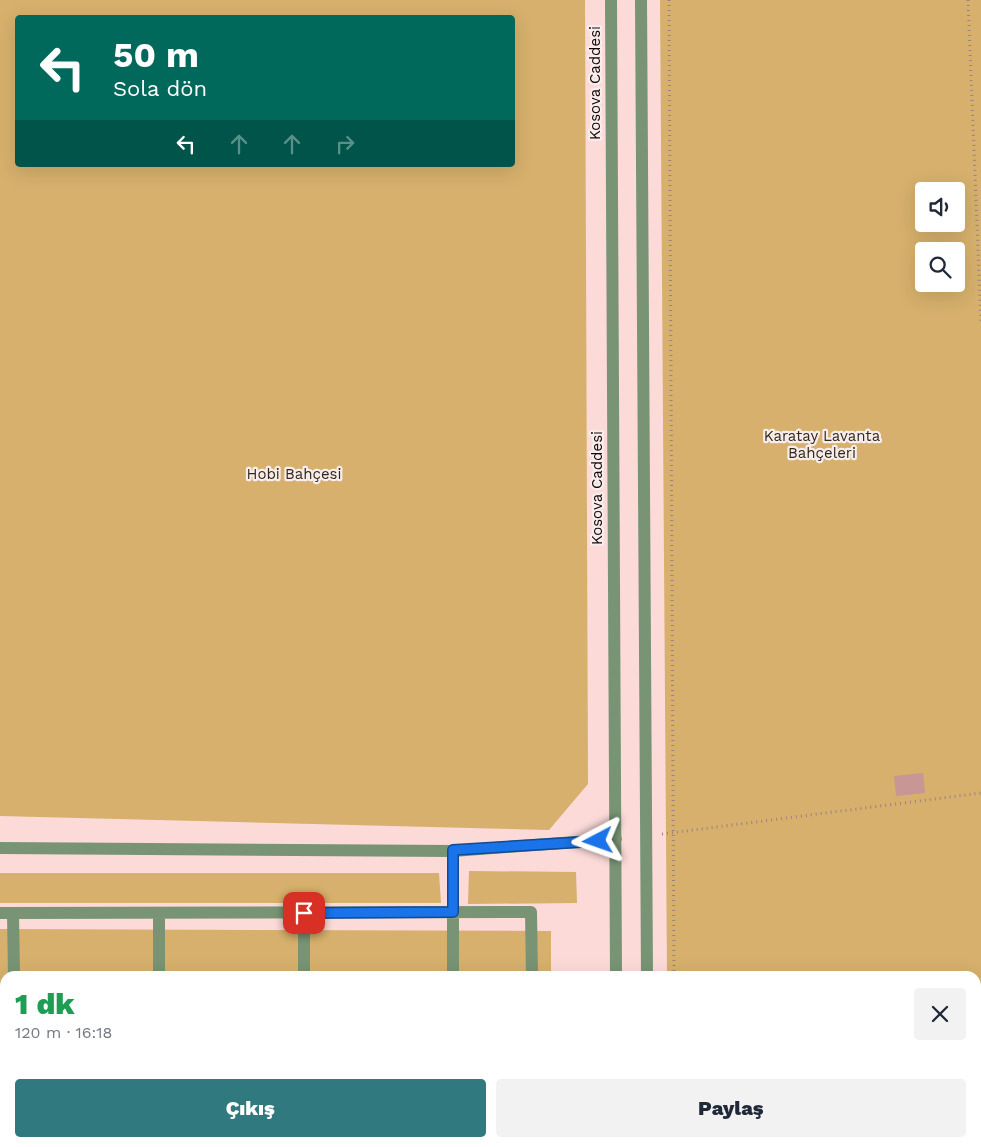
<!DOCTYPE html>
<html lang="tr">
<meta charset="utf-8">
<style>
:root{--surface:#fff;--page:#f2f2f3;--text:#1f2937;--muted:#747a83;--accent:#30797e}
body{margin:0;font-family:"Work Sans",sans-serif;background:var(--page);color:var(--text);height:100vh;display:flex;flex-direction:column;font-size:19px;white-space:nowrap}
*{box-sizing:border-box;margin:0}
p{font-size:16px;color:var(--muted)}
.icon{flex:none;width:28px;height:28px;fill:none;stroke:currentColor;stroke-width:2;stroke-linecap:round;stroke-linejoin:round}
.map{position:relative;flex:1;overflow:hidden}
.drawer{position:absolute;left:0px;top:971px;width:981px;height:176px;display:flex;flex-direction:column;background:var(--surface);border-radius:15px 15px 0 0;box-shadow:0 5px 20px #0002}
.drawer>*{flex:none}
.guide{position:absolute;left:15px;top:15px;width:500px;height:152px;border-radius:5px;box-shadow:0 5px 20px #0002;background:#00695c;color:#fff;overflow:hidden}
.buttons{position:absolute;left:915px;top:182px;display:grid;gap:10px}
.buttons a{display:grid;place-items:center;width:50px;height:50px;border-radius:5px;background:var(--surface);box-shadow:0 5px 20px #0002;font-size:25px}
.pin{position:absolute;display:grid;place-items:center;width:42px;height:42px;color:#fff;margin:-21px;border-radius:10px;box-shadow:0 2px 8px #0006}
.me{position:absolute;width:55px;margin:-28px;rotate:266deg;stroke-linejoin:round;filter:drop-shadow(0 0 4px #0008)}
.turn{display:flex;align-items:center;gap:18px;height:105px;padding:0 15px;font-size:22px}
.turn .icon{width:65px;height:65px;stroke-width:2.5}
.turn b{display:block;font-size:35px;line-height:42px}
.lanes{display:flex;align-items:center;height:48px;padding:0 15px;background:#0003;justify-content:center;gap:25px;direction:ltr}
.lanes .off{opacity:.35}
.round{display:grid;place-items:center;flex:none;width:52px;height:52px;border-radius:5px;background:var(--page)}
.overview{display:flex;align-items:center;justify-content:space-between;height:85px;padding:0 15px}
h1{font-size:30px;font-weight:800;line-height:38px;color:#1e9e55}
.action{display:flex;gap:10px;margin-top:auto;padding:10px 15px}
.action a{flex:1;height:58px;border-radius:5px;background:var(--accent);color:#fff;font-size:20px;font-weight:800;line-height:58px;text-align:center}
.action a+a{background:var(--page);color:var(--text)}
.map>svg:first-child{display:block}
</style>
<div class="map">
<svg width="981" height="1147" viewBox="0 0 981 1147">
<rect width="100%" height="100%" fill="#fbdad8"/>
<path fill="#d6b06c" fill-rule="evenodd" d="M0 0H585L588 784 549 830 0 816ZM18 18H512V165H18Z
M660 0H981V1147H669V1142H976V976H667ZM924 191H956V224H924ZM924 251H956V284H924Z
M469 871 576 872 577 903 468 904Z
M0 873H439L441 903H0Z
M0 929 551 931V976H5V1142H550V1147H0Z"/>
<path fill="#c89694" d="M923 773 925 793 896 796 894 776Z"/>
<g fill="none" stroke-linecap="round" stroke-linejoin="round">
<path stroke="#9c8281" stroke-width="3" stroke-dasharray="1 4" stroke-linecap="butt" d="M669 0 674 976
M968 0 981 324
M662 834 981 793
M675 1142V1147"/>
<path stroke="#789474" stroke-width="12" d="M611 0 616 976
M641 0 647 976
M0 848 453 851 616 839
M0 913 531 912 532 976
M13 913 14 976
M159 913V976
M304 913V976
M453 976V851
M15 1142V1147
M161 1142V1147
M304 1142V1147
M533 1142V1147
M617 1142V1147
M648 1142V1147
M453 1147V1142"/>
</g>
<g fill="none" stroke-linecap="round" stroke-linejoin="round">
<defs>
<path id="route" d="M304 913 453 912V850L598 841"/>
</defs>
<use href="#route" stroke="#114b97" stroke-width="12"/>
<use href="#route" stroke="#1a73e8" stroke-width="9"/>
</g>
<g text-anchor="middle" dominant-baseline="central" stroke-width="4.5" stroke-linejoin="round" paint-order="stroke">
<g font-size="15" fill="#170707" stroke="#f8eded">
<text transform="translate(595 83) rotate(-90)">Kosova Caddesi</text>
<text transform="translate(597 488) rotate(-90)">Kosova Caddesi</text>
</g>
<g font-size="15" fill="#322918" stroke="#f8eded">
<text x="822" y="436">Karatay Lavanta<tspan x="822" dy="17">Bahçeleri</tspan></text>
<text x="294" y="474">Hobi Bahçesi</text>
</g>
</g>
</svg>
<div class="buttons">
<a><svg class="icon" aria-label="sound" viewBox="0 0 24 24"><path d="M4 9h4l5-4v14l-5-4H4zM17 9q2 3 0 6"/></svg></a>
<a><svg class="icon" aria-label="search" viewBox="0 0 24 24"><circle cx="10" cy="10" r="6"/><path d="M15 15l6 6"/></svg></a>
</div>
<div class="pin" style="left:304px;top:913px;background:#d93025"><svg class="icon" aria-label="arrive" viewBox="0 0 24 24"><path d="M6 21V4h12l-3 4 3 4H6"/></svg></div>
<svg class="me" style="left:598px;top:841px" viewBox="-20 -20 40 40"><path d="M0-17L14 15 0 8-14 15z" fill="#1a73e8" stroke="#fff" stroke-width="4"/></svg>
<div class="guide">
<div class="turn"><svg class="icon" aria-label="left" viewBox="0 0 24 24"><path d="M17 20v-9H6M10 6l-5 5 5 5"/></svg><div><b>50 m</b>Sola dön</div></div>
<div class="lanes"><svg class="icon" aria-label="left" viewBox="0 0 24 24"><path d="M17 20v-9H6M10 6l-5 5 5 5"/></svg><svg class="icon off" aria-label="ahead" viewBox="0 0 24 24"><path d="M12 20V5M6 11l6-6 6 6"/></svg><svg class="icon off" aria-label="ahead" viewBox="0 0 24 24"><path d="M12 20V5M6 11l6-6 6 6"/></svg><svg class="icon off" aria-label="right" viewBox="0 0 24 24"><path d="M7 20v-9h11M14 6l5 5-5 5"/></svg></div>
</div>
<section class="drawer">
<div class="overview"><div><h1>1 dk</h1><p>120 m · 16:18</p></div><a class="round"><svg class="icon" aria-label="close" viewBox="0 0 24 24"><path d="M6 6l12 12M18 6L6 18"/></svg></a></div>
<div class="action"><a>Çıkış</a><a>Paylaş</a></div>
</section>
</div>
